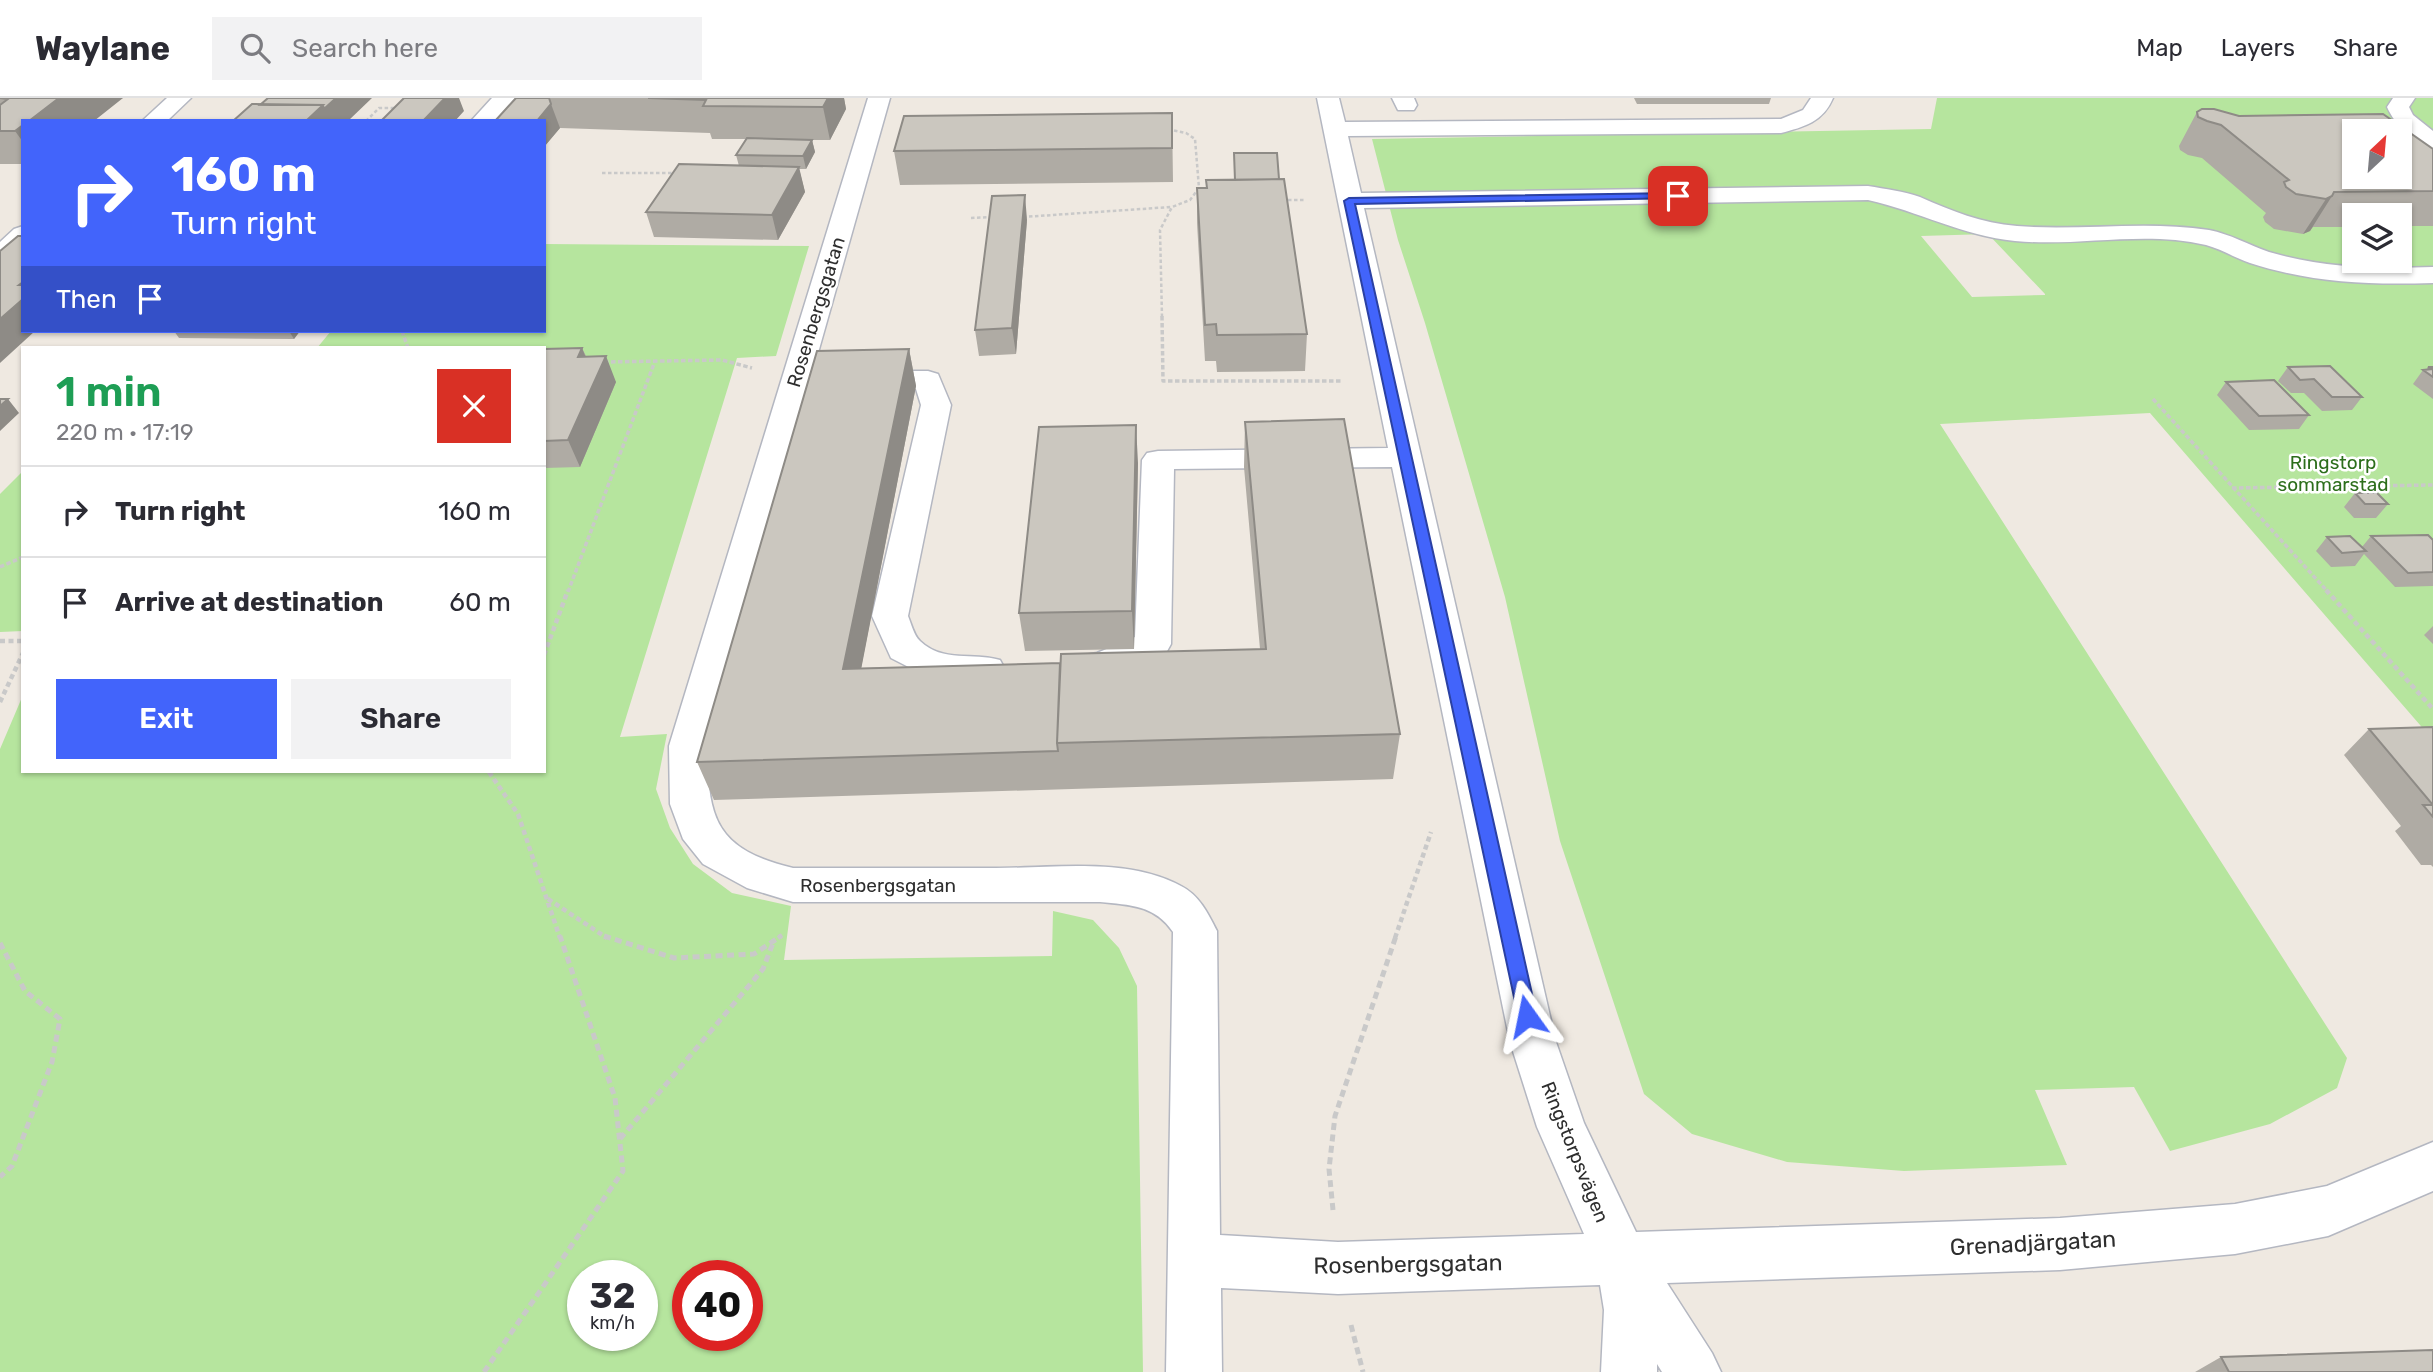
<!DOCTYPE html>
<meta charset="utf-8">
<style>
:root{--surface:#fff;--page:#f2f2f3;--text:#2b2b33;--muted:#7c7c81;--line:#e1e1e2;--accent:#4264fb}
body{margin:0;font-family:Rubik,sans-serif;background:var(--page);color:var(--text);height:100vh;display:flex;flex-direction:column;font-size:26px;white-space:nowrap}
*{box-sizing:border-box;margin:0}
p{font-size:23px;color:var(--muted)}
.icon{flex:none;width:38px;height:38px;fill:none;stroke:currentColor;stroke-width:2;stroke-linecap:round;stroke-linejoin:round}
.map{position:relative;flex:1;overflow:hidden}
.details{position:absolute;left:21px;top:248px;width:525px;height:427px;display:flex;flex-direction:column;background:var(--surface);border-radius:0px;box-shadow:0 2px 5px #0004}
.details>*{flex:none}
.guide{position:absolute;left:21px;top:21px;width:525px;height:214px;border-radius:0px;box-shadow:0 2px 5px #0004;background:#4264fb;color:#fff;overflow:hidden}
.needle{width:46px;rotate:26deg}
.fabs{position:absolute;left:2342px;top:21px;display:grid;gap:14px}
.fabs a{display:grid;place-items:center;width:70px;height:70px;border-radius:0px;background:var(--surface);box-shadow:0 2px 5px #0004;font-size:35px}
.speed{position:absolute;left:567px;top:1162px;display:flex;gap:14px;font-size:35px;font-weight:700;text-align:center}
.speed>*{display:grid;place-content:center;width:91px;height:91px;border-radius:50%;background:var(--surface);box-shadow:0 2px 5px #0004;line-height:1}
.speed small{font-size:18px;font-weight:400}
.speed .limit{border:10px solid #d22;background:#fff;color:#111}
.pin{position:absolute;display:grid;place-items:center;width:60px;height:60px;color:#fff;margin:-30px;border-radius:14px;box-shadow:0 4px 10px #0006}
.me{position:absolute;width:77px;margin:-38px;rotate:348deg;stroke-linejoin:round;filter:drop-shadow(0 0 5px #0008)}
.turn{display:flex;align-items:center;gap:24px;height:147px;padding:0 35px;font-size:32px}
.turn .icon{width:91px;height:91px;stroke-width:2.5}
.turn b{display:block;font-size:49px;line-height:60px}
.then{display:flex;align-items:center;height:66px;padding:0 35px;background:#0003;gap:14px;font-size:26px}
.round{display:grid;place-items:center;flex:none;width:74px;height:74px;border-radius:0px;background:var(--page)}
.overview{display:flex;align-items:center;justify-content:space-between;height:119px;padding:0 35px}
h1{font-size:42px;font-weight:600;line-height:52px;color:#1e9e55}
.primary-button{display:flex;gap:14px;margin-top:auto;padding:14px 35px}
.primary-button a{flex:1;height:80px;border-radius:0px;background:var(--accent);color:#fff;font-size:28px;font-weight:600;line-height:80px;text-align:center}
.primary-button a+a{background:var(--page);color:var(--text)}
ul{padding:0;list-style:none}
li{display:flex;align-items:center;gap:21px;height:91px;padding:0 35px;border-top:2px solid var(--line)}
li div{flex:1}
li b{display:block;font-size:26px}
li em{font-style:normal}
header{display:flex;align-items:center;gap:42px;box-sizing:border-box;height:98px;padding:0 35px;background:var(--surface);border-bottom:2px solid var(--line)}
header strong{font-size:33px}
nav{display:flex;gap:38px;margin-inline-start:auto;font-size:24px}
.search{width:490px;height:63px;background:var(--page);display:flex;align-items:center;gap:18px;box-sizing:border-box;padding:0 24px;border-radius:0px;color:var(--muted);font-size:26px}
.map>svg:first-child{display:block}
</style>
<header>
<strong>Waylane</strong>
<div class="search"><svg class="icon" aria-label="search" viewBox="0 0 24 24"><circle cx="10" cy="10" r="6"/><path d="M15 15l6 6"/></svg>Search here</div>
<nav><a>Map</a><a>Layers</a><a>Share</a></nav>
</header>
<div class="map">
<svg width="2433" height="1274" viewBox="0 0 2433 1274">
<rect width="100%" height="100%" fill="#efe9e1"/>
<path fill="#b6e59e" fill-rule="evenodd" d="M1937 0H2433V642L2150 315 1940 326 2347 960 2337 990 2270 1026 2170 1053 2134 989 2035 992 2067 1067 1904 1073 1787 1064 1692 1036 1644 996 1560 743 1505 499 1425 225 1398 142 1372 41 1931 31ZM2354 33H2399V79H2354ZM2354 117H2399V163H2354ZM1988 136 2045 196V197L1972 199 1921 138Z
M544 146 809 148 776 258 737 260 620 639 667 636 656 691 670 730 693 766 732 795 791 808 784 862 1052 858 1053 813 1093 822 1119 850 1137 888 1143 1274H0V651L23 597V674H544V250H317L331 233H544ZM583 1178H642V1237H583ZM688 1178H747V1237H688Z
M23 373V533L0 534V396Z"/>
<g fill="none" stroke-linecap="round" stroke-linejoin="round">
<defs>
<path id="minor" d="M167 0H191L167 23H142Z
M492 0H515L495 23H471Z
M868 0H890L707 648C708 721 715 751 793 770 861 770 929 770 996 770 1055 770 1128 759 1181 788 1199 797 1208 815 1217 833L1220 1137 1338 1144 1584 1136 1537 1029 1510 944 1392 369 1174 371 1171 546 1166 555 1101 581 1073 577 1068 568 1073 559 1097 555 1135 539 1142 362 1147 355 1158 353 1388 350 1317 0H1339L1345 24 1781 21 1803 12 1811 0H1833C1823 24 1804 29 1781 35L1348 38 1361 95 1868 88C1885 91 1904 93 1920 99 1952 113 1981 125 2017 128 2081 133 2145 122 2209 132 2230 136 2249 147 2269 154 2324 170 2377 171 2433 169V185C2368 187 2312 185 2250 165 2235 160 2221 151 2206 147 2144 132 2078 149 2015 143 1963 138 1918 113 1868 102L1364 110 1556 944 1584 1025 1636 1134 2060 1120 2235 1106 2327 1088 2433 1044V1093L2328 1138 2235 1156 2060 1172 1667 1185 1712 1255 1721 1274H1662L1657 1266V1274H1601L1604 1212 1600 1187 1338 1196 1221 1190 1222 1274H1166L1173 834C1155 807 1130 807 1100 804H793L747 790 703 766 683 741 670 706 669 648Z
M1392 0H1414L1417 7 1414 12H1398Z
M2393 0H2415L2409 9 2413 17 2433 33V52C2414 47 2395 27 2387 9Z
M23 128V150L9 164 0 166V144L14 131Z
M864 273H928L938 276 951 307 908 518C911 525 914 538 920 543 943 565 973 554 1000 562L1005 571 1000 580 987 584 945 585 932 581 891 560 872 518 921 307 916 291H864L854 288 849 282 854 276Z"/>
</defs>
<use href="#minor" stroke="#b4b7c1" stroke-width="3"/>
<path stroke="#c9c9c9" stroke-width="2.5" stroke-dasharray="3.5 2.5" stroke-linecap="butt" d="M366 23 379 10H399
M602 75H678
M1282 102H1305
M1023 119 1171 109
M971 120 993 119
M1162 219 1160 132 1172 109 1190 102 1199 90 1195 41 1186 35 1166 31"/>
<path stroke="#c9c9c9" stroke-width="3.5" stroke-dasharray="4.5 2.5" stroke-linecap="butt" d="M1162 218 1163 283H1342
M402 233 408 250
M604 264 722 262 752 270
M2153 301 2328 494
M2232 390 2433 387
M0 469 23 459
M568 494 655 263"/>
<path stroke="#c9c9c9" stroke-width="4.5" stroke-dasharray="5 3.5" stroke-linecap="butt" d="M2326 492 2433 611
M0 543H23
M544 557 568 492
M0 604 23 555
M489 674 518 716 560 840
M548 801 607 840
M778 840 784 836
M1395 840 1431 734"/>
<path stroke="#c9c9c9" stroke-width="5" stroke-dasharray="7 4.5" stroke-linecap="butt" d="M604 838 674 860 754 856 781 838
M0 845 25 893 60 921 52 964 12 1068 0 1079
M620 1041 763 871 773 845
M1333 1112 1329 1071 1335 1018 1396 838
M1351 1227 1363 1274
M484 1274 623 1073 615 1000 560 838"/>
<use href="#minor" fill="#fff" fill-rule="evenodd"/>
</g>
<path fill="#afaba4" d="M0 0H123L23 23V66H0Z
M516 0H844L846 11 830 42H812L815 54 806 71H799L805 94 778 142 654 139 646 114 739 68 736 57 746 41H712L710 35 560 30 544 49V23Z
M1634 0H1771L1769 6H1637Z
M2197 14 2239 18 2433 51V128H2399V117H2354V129H2313L2310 133 2303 136 2274 131 2265 124 2263 119 2266 115 2202 60 2188 57 2180 52 2179 48Z
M1172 15 1173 84 900 87 894 53Z
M1279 81 1307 236 1305 273 1217 274 1216 263H1205L1197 125V90H1206V82Z
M1027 122 1016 256 979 258 975 232Z
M174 233H300L294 241 179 240Z
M582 250 586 258 616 284 580 369 544 370V251Z
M909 251 916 288 861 570 1060 565 1260 551 1244 369 1245 324 1400 636 1393 681 714 702 697 664Z
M2288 269 2362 299 2352 312 2322 313 2304 295H2291L2278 283Z
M2428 269H2433V301L2413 286 2423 272H2426Z
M2226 284 2309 317 2299 331 2249 332 2217 297Z
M1138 365 1134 551 1025 553 1019 515Z
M2355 395 2388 406 2376 420H2354L2344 409Z
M2371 438 2433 442V488L2395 489 2364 456 2355 468 2331 469 2316 453 2327 439 2362 449Z
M2433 528V546L2424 537Z
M2433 629V769L2431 767H2421L2395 733 2401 728 2344 657 2369 631Z
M2221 1259 2433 1274H2195Z"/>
<path fill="#8e8b86" d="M59 0H123L94 23H29Z
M336 0H372L348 23H306L323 7Z
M445 0H459L464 13 455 23H423Z
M828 0H844L846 11 830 42 823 9Z
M551 6 560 30 544 49V23H537Z
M23 27V44L15 33Z
M812 42 815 54 806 71 803 58Z
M799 69 805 94 778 142 772 117Z
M1025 97 1027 122 1016 256 1012 230Z
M2332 98 2310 133 2303 136 2326 101Z
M23 201V233H35L0 265V221Z
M289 233H300L294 241Z
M582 250 593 277 578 259Z
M909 251 916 288 854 608 843 571Z
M606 258 616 284 580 369 568 342Z
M8 301 19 315 0 333V308Z
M1136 327 1138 365 1134 551 1132 513Z"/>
<path fill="#cbc7bf" stroke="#8e8b86" stroke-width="2" fill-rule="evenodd" d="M0 0H59L29 23H23V27L15 33H0V7L8 1Z
M268 0H336L324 11 323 7H260Z
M404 0H445L423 23H381Z
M516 0H549L551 6 537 23H495Z
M648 0H828L823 9 703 8 706 2Z
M252 6 323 7 306 23H233Z
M2202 11H2214L2239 18 2383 16 2433 51V93L2334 94 2332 98 2326 101 2296 96 2286 89 2284 84 2289 82 2221 27 2207 23 2198 19 2197 14ZM2354 33H2399V79H2354Z
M1172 15V50L894 53 904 18Z
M747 40 812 42 803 58 736 57Z
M1234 55H1277L1279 81 1235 82Z
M679 66 799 69 772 117 646 114Z
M1284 81 1307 236 1217 237 1216 226 1205 227 1197 90H1207L1206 82Z
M1025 97 1012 230 975 232 992 98Z
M18 138H23V184L19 187H23V201L0 221V153Z
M582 250 578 259 606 258 568 342 544 343V251Z
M909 251 843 571 1060 565 1057 645 1058 653 697 664 817 253Z
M2330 268 2362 299H2332L2314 281 2300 282 2288 269Z
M2428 269H2433V279L2423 272 2432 271Z
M2274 282 2309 317 2259 318 2226 284Z
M0 301H8L0 308Z
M1344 321 1400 636 1057 645 1061 556 1266 551 1245 324Z
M1136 327 1132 513 1019 515 1039 329Z
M2355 395H2377L2388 406H2365Z
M2428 437 2433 442V474L2408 475 2371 438Z
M2350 438 2366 453 2342 455 2327 439Z
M2433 629V719L2423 707H2433L2369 631Z
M2433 1252V1274H2229L2221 1259Z"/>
<path fill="#4264fb" stroke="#2b41a3" stroke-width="2" d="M1678 95 1683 98 1681 100 1355 106 1537 918 1534 924 1527 927 1521 924 1518 918 1344 103 1349 100Z"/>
<g text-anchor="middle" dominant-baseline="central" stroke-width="5" stroke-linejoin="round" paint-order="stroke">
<g font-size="19" fill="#2e2e2e" stroke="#fff">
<text transform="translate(816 214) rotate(-73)">Rosenbergsgatan</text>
<text x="878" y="787">Rosenbergsgatan</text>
<text transform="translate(1575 1054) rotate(68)">Ringstorpsvägen</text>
</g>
<g font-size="19" fill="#2c6e1b" stroke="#fff">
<text x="2333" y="364">Ringstorp<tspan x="2333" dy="22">sommarstad</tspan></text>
</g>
<g font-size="23" fill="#2e2e2e" stroke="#fff">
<text transform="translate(2033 1145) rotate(-3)">Grenadjärgatan</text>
<text transform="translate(1408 1166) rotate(-1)">Rosenbergsgatan</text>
</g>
</g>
</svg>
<div class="fabs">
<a><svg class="needle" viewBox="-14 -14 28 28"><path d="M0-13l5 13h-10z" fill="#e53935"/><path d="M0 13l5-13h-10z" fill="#7c7c81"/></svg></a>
<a><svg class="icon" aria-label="layers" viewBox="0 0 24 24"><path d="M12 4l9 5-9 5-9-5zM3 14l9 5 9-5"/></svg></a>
</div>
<div class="speed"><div>32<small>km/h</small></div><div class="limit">40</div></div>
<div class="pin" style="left:1678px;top:98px;background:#d93025"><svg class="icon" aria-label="arrive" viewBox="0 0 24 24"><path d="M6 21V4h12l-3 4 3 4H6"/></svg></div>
<svg class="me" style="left:1527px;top:918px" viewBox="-20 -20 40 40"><path d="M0-17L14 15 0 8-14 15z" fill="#4264fb" stroke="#fff" stroke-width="4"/></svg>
<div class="guide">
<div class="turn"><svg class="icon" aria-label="right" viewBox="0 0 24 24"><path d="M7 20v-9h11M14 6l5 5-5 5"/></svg><div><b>160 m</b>Turn right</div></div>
<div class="then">Then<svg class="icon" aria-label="arrive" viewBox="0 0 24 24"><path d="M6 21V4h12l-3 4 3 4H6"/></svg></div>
</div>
<section class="details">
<div class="overview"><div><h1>1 min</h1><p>220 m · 17:19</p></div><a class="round" style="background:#d93025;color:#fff"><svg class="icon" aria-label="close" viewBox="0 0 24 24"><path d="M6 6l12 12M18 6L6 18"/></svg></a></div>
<ul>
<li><svg class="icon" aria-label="right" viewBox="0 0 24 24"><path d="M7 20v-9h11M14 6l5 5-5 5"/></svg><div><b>Turn right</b></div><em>160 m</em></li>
<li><svg class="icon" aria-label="arrive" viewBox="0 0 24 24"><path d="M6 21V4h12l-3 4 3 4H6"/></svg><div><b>Arrive at destination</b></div><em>60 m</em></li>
</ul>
<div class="primary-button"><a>Exit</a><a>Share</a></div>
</section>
</div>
